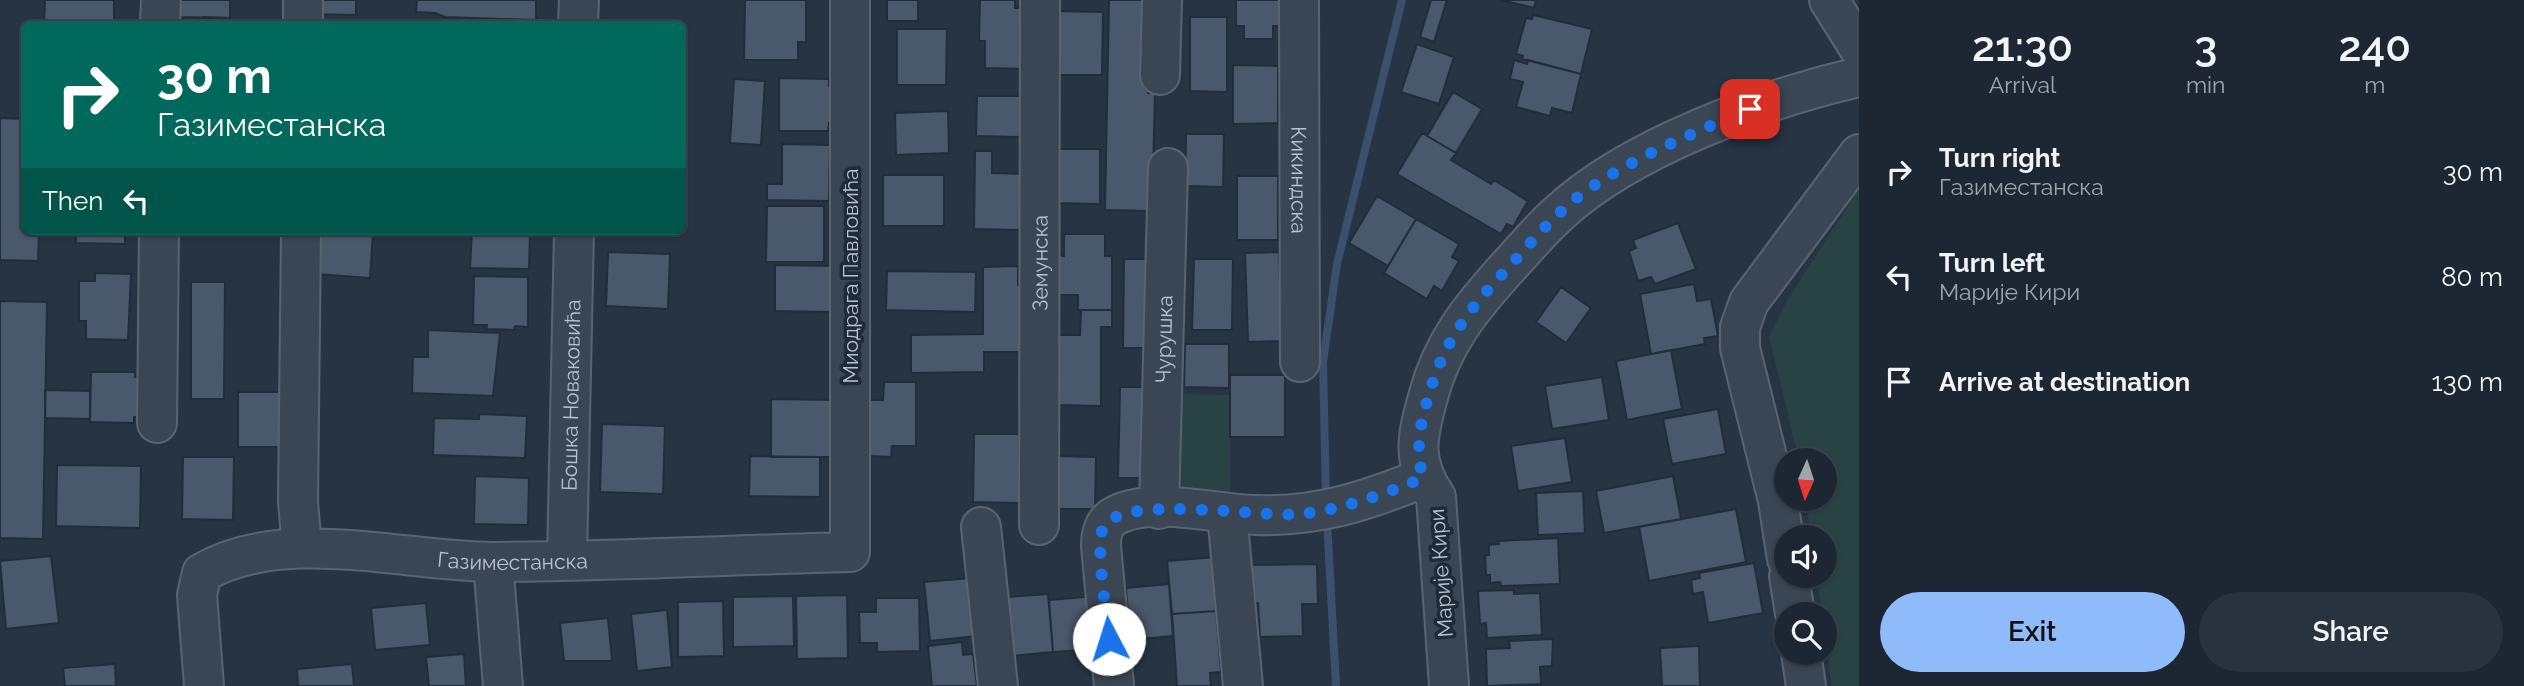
<!DOCTYPE html>
<meta charset="utf-8">
<style>
:root{--surface:#1c2733;--page:#29333f;--text:#f1f3f6;--muted:#a0a5ac;--line:#3a444e;--accent:#90bbfb}
body{margin:0;font-family:Raleway,sans-serif;background:var(--page);color:var(--text);height:100vh;display:flex;flex-direction:column;font-size:26px;white-space:nowrap}
*{box-sizing:border-box;margin:0}
p{font-size:23px;color:var(--muted)}
.icon{flex:none;width:38px;height:38px;fill:none;stroke:currentColor;stroke-width:2;stroke-linecap:round;stroke-linejoin:round}
.map{position:relative;flex:1;overflow:hidden}
.panel{display:flex;flex-direction:column;background:var(--surface);width:665px}
.panel>*{flex:none}
.hud{position:absolute;left:21px;top:21px;width:665px;height:214px;border-radius:10px;box-shadow:0 2px 5px #0004,0 0 0 2px var(--line);background:#00695c;color:#fff;overflow:hidden}
.needle{width:46px;rotate:183deg}
.buttons{position:absolute;left:1774px;top:448px;display:grid;gap:14px}
.buttons a{display:grid;place-items:center;width:63px;height:63px;border-radius:50%;background:var(--surface);box-shadow:0 2px 5px #0004,0 0 0 2px var(--line);font-size:35px}
.pin{position:absolute;display:grid;place-items:center;width:60px;height:60px;color:#fff;margin:-30px;border-radius:14px;box-shadow:0 4px 10px #0006}
.me{position:absolute;width:77px;margin:-38px;rotate:355deg;stroke-linejoin:round;filter:drop-shadow(0 0 5px #0008)}
.turn{display:flex;align-items:center;gap:24px;height:147px;padding:0 21px;font-size:32px}
.turn .icon{width:91px;height:91px;stroke-width:2.5}
.turn b{display:block;font-size:49px;line-height:60px}
.then{display:flex;align-items:center;height:66px;padding:0 21px;background:#0003;gap:14px;font-size:26px}
.eta{display:flex;justify-content:space-evenly;align-items:center;height:119px;text-align:center}
.eta b{font-size:42px;font-weight:600;line-height:49px}
.button{display:flex;gap:14px;margin-top:auto;padding:14px 21px}
.button a{flex:1;height:80px;border-radius:42px;background:var(--accent);color:#111;font-size:28px;font-weight:600;line-height:80px;text-align:center}
.button a+a{background:var(--page);color:var(--text)}
ul{padding:0;list-style:none}
li{display:flex;align-items:center;gap:21px;height:105px;padding:0 21px}
li div{flex:1}
li b{display:block;font-size:26px}
li em{font-style:normal}
main{display:flex;flex:1;min-height:0}
.map>svg:first-child{display:block}
</style>
<main>
<div class="map">
<svg width="1859" height="686" viewBox="0 0 1859 686">
<rect width="100%" height="100%" fill="#263444"/>
<path fill="#294345" d="M1859 189V686H1831L1825 614H1822L1817 576H1825V537H1811L1806 499H1825V460H1799L1769 337 1788 299Z
M1172 394 1230 395V493L1171 487Z"/>
<g fill="none" stroke-linecap="round" stroke-linejoin="round">
<path stroke="#3a506c" stroke-width="8" d="M1326 499 1323 362 1337 264 1402 0
M1327 519 1336 686"/>
</g>
<path fill="#4a586b" stroke="#222d3b" stroke-width="2" d="M45 0H114V24H44Z
M180 0H230V18L179 17Z
M311 0H356V15L311 14Z
M417 0H536V20L445 17 435 13 416 12Z
M745 0H806V42H798V60H744Z
M887 0H918V21H887Z
M980 0H1015V8H1022L1030 69 985 68V41H979Z
M1109 0H1150L1148 93H1155L1152 211 1105 210Z
M1236 0H1281V26H1273V39H1244V26H1236Z
M1431 0H1447L1434 42 1420 37Z
M1501 0H1536L1534 8Z
M1055 11 1103 12 1102 75H1054Z
M1533 15 1592 29 1581 74 1522 59 1523 56 1516 54 1526 18 1532 19Z
M204 17 230 18V24H204Z
M1190 17H1227V92L1190 91Z
M897 29H947L946 85H897Z
M1417 44 1454 57 1439 104 1401 92Z
M1514 60 1527 64 1528 60 1581 74 1572 113 1552 108 1550 116 1516 107 1523 82 1510 79Z
M1233 65 1278 66V123L1233 124Z
M779 78 829 79V86H835V123H829L828 131H779Z
M734 79 765 81 761 145 730 143Z
M1453 92 1482 109 1456 153 1427 136Z
M977 96H1030L1023 137 976 136Z
M948 111 949 153 896 155 895 113Z
M0 118 24 119V231H39L38 261 0 260Z
M1422 133 1456 153 1451 160 1491 184 1494 180 1528 201 1513 227 1507 224 1501 234 1397 174Z
M1186 134H1224L1223 187 1185 186Z
M782 144 830 145 829 201 767 200V184H782Z
M1054 149H1100V204L1054 203Z
M975 151H992V173L1024 174V230L974 229Z
M883 175H944V226H883Z
M1237 176H1278V240H1237Z
M1377 196 1416 219 1388 266 1349 243Z
M767 206H824V262H766Z
M1416 219 1459 244 1452 257 1459 261 1442 291 1434 286 1427 299 1384 273Z
M1678 223 1696 269 1655 284 1651 277 1638 281 1629 251 1636 248 1633 240Z
M76 231H125V244L76 243Z
M319 231 373 234 370 278 316 274Z
M472 231H530L529 269 470 268Z
M1064 234H1105V256H1112V310H1078V295H1058V255L1064 256Z
M608 252 670 254 668 309 606 306Z
M1279 252 1282 341 1248 342 1245 253Z
M1124 259H1156V348H1123Z
M1194 259H1233L1232 330H1192Z
M775 265 831 266 830 312 775 311Z
M1018 266V285H1023L1022 352H984V372L911 373V335L983 334V267Z
M887 271 976 272 975 312 886 310Z
M95 273 131 274 128 340 86 339V321H79V281H95Z
M474 276 528 277V327L515 326 514 330 486 329 487 325H473Z
M191 282H225L224 399H191Z
M1694 284 1697 301 1711 299 1718 336 1704 338 1705 344 1651 354 1640 294Z
M1561 287 1591 308 1566 343 1536 322Z
M0 301 47 302 43 539 0 538Z
M1081 310H1112V327H1101V406L1057 405V335H1080Z
M428 330 500 333 493 396 412 393 413 357H428Z
M1185 344H1229V388L1184 387Z
M1671 350 1682 409 1627 420 1616 361Z
M91 372H135V377H144L143 417H134V423L90 422Z
M1230 375H1285V437H1230Z
M1602 377 1609 420 1552 429 1545 386Z
M884 382H916V446H892L891 457 869 456 870 400H883Z
M1120 387H1156L1155 478H1118Z
M45 390 90 391V419L45 418Z
M238 392H280L281 447H238Z
M771 399 833 400V457H771Z
M1718 409 1726 454 1672 464 1663 419Z
M479 414 527 416 525 458 433 455 434 418 479 419Z
M602 424 665 426 663 494 600 492Z
M974 434H1019V503L973 502Z
M1565 438 1572 482 1518 491 1511 446Z
M750 456 820 457V497L749 496Z
M1056 456 1096 457 1095 509H1056Z
M183 457H234L233 520 182 519Z
M57 465 141 466 140 528 56 526Z
M475 476 529 478 528 525 474 524Z
M1673 476 1681 519 1604 533 1596 491Z
M1583 491 1585 533 1538 535 1536 493Z
M1736 509 1746 562 1649 581 1639 527Z
M1558 538 1560 584 1501 586 1500 582 1490 583V575H1486L1485 555H1489V545L1499 544 1498 541Z
M51 556 59 623 6 629 0 561Z
M1216 557 1219 597H1215L1216 611 1172 614 1167 561Z
M1754 563 1763 613 1708 623 1703 592 1693 594 1691 580 1700 578 1699 573Z
M1317 564 1318 604H1302L1303 636 1260 637 1258 603H1252L1250 565Z
M970 578 977 636 930 641 924 582Z
M1169 584 1173 636 1130 640 1126 588Z
M1514 590V594L1540 593 1542 635 1487 638 1486 623 1480 624 1478 591Z
M1048 594 1053 652 999 657 994 598Z
M847 595 848 658 797 659 796 596Z
M793 596 794 646 733 647V597Z
M1096 596 1100 649 1053 652 1049 600Z
M876 598H919L920 651 877 652V643H860L859 612H876Z
M723 601 724 656 678 657V602Z
M426 603 430 645 375 650 371 608Z
M667 610 672 667 637 671 631 614Z
M1216 611 1221 672 1210 673 1211 686H1177L1172 614Z
M608 618 612 661H564L560 623Z
M1553 639 1552 666 1540 667 1541 684 1487 686 1486 649 1510 648 1509 641Z
M962 642 963 655 973 654 977 686H932L928 646Z
M1699 646 1700 686H1662L1660 648Z
M464 654 466 686H429L426 657Z
M115 664 116 686H65L63 668Z
M352 664 354 686H298L297 669Z"/>
<g fill="none" stroke-linecap="round" stroke-linejoin="round">
<defs>
<g id="minor">
<path id="s1" d="M1299 0 1300 362"/>
<path d="M1829 0 1859 48"/>
<path d="M160 24 161 0"/>
<path d="M303 24V0"/>
<path d="M578 24 579 0"/>
<path d="M1160 75 1162 0"/>
<path d="M301 231 298 502 302 548"/>
<path d="M157 423 159 231"/>
<path id="s2" d="M1159 509 1168 168"/>
<path d="M1227 513 1243 686"/>
<path id="s3" d="M1039 525 1040 0"/>
<path d="M981 527 998 686"/>
<path id="s4" d="M567 559 574 231"/>
<path d="M1787 559 1778 501 1740 348V327L1749 302 1859 154"/>
<path d="M493 562 503 686"/>
<path d="M1789 576 1795 614"/>
<path d="M1801 653 1806 686"/>
<path id="s5" d="M204 686 197 595 202 573C284 525 403 562 494 562 613 561 732 555 850 552V0"/>
<path d="M1114 686 1101 546C1101 530 1105 519 1121 513 1161 498 1214 514 1256 515 1318 517 1366 501 1423 478"/>
<path d="M1449 686 1436 497C1411 461 1417 437 1428 397 1442 343 1471 308 1507 268 1524 250 1540 230 1558 214 1630 147 1764 99 1859 77"/>
</g>
</defs>
<use href="#minor" stroke="#5a6471" stroke-width="42"/>
<use href="#minor" stroke="#3b4654" stroke-width="38"/>
</g>
<g fill="none" stroke-linecap="round" stroke-linejoin="round">
<path stroke="#1a73e8" stroke-width="12" stroke-dasharray="0 21.6" d="M1109 639C1107 617 1095 545 1103 528 1118 493 1262 518 1300 514 1344 509 1382 495 1423 478 1416 453 1419 430 1426 405 1444 337 1469 310 1516 259 1540 232 1563 206 1593 186 1642 154 1696 132 1750 109"/>
</g>
<g text-anchor="middle" dominant-baseline="central" stroke-width="7" stroke-linejoin="round" paint-order="stroke">
<g font-size="21" fill="#b9c1cd" stroke="#202b39">
<text stroke="none"><textPath href="#s1" startOffset="180">Кикиндска</textPath></text>
<text stroke="none"><textPath href="#s3" startOffset="262">Земунска</textPath></text>
<text transform="translate(850 276) rotate(-90)">Миодрага Павловића</text>
<text stroke="none"><textPath href="#s2" startOffset="170">Чурушка</textPath></text>
<text stroke="none"><textPath href="#s4" startOffset="164">Бошка Новаковића</textPath></text>
<text stroke="none"><textPath href="#s5" startOffset="429">Газиместанска</textPath></text>
<text transform="translate(1441 573) rotate(-94)">Марије Кири</text>
</g>
</g>
</svg>
<div class="buttons">
<a><svg class="needle" viewBox="-14 -14 28 28"><path d="M0-13l5 13h-10z" fill="#e53935"/><path d="M0 13l5-13h-10z" fill="#a0a5ac"/></svg></a>
<a><svg class="icon" aria-label="sound" viewBox="0 0 24 24"><path d="M4 9h4l5-4v14l-5-4H4zM17 9q2 3 0 6"/></svg></a>
<a><svg class="icon" aria-label="search" viewBox="0 0 24 24"><circle cx="10" cy="10" r="6"/><path d="M15 15l6 6"/></svg></a>
</div>
<div class="pin" style="left:1750px;top:109px;background:#d93025"><svg class="icon" aria-label="arrive" viewBox="0 0 24 24"><path d="M6 21V4h12l-3 4 3 4H6"/></svg></div>
<svg class="me" style="left:1109px;top:639px" viewBox="-20 -20 40 40"><circle r="19" fill="#fff"/><path d="M0-13L10 11 0 6-10 11z" fill="#1a73e8"/></svg>
<div class="hud">
<div class="turn"><svg class="icon" aria-label="right" viewBox="0 0 24 24"><path d="M7 20v-9h11M14 6l5 5-5 5"/></svg><div><b>30 m</b>Газиместанска</div></div>
<div class="then">Then<svg class="icon" aria-label="left" viewBox="0 0 24 24"><path d="M17 20v-9H6M10 6l-5 5 5 5"/></svg></div>
</div>
</div>
<section class="panel">
<div class="eta">
<div><b>21:30</b><p>Arrival</p></div>
<div><b>3</b><p>min</p></div>
<div><b>240</b><p>m</p></div>
</div>
<ul>
<li><svg class="icon" aria-label="right" viewBox="0 0 24 24"><path d="M7 20v-9h11M14 6l5 5-5 5"/></svg><div><b>Turn right</b><p>Газиместанска</p></div><em>30 m</em></li>
<li><svg class="icon" aria-label="left" viewBox="0 0 24 24"><path d="M17 20v-9H6M10 6l-5 5 5 5"/></svg><div><b>Turn left</b><p>Марије Кири</p></div><em>80 m</em></li>
<li><svg class="icon" aria-label="arrive" viewBox="0 0 24 24"><path d="M6 21V4h12l-3 4 3 4H6"/></svg><div><b>Arrive at destination</b></div><em>130 m</em></li>
</ul>
<div class="button"><a>Exit</a><a>Share</a></div>
</section>
</main>
